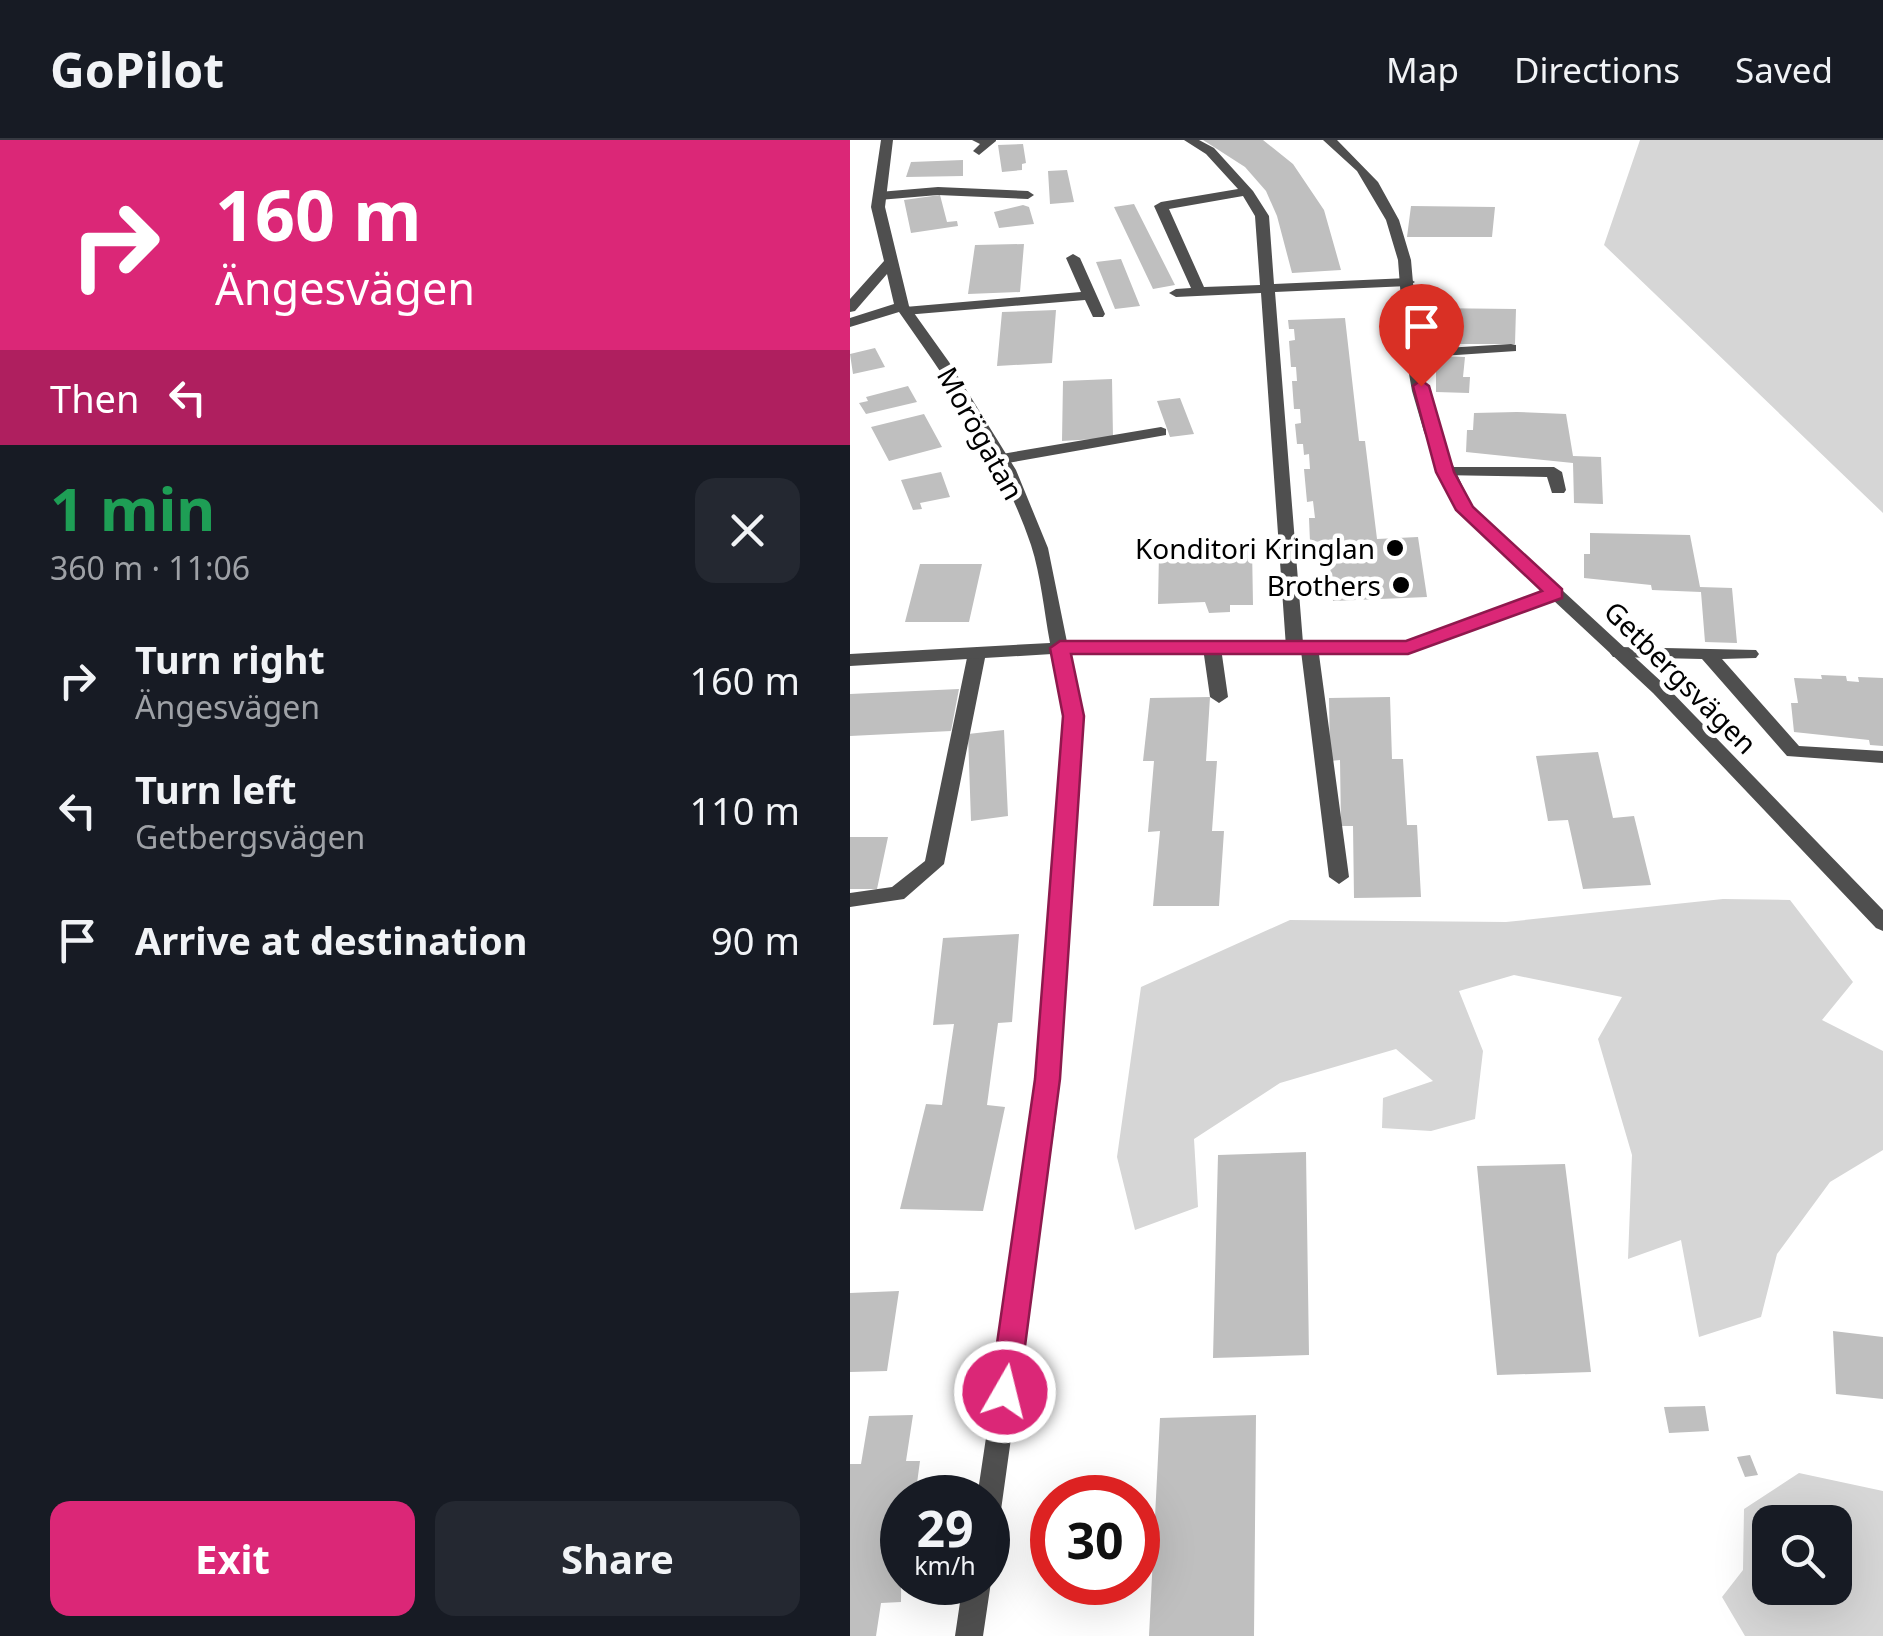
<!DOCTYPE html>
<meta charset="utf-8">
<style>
:root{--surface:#171b24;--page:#242831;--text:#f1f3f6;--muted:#9ea1a6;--line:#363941;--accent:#db2777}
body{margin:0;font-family:"Noto Sans",sans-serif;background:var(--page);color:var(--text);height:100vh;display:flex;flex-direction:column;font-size:38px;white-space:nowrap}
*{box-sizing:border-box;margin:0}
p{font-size:32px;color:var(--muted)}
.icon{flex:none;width:55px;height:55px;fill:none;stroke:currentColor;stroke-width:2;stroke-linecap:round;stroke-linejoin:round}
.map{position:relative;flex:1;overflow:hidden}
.panel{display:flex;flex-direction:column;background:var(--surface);width:850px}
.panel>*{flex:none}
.hud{background:#db2777;color:#fff;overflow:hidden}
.tools{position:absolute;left:902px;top:1365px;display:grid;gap:20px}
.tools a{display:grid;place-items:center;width:100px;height:100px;border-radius:20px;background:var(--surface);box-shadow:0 10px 40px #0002;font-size:50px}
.speed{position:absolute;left:30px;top:1335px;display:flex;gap:20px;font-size:50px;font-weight:700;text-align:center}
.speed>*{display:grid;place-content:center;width:130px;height:130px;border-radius:50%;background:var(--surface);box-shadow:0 10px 40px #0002;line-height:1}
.speed small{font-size:25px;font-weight:400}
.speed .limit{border:15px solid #d22;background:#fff;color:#111}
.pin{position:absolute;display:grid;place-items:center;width:85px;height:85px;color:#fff;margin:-102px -42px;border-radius:50% 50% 50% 0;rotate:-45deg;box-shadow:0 0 10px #0007}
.pin .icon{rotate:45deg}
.me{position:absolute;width:110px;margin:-55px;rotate:8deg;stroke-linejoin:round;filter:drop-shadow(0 0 8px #0008)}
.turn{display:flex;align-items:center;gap:35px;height:210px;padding:0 50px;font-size:45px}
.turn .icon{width:130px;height:130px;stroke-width:2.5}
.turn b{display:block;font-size:70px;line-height:85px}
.then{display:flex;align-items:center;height:95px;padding:0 50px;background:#0003;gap:20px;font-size:38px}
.round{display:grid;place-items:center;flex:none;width:105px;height:105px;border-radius:20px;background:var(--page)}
.headline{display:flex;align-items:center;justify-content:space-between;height:170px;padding:0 50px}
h1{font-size:60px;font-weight:700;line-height:75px;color:#1e9e55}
.button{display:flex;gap:20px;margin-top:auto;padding:20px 50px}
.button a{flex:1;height:115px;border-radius:20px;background:var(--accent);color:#fff;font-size:40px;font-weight:700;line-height:115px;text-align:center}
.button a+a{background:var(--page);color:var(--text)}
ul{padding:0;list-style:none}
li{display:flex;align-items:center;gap:30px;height:130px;padding:0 50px}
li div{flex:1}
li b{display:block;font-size:38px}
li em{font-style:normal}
header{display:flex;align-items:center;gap:60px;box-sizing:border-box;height:140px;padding:0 50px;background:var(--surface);border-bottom:2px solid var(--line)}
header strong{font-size:48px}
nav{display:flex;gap:55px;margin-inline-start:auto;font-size:35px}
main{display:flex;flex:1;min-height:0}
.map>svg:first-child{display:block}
</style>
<header>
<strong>GoPilot</strong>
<nav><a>Map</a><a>Directions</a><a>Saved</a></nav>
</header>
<main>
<section class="panel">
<div class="hud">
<div class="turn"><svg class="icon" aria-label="right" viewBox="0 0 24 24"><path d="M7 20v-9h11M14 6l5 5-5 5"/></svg><div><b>160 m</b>Ängesvägen</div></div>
<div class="then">Then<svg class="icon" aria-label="left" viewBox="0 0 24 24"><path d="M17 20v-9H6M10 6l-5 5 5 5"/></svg></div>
</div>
<div class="headline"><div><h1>1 min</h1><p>360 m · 11:06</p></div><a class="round"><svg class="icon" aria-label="close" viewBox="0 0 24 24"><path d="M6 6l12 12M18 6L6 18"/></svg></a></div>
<ul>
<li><svg class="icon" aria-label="right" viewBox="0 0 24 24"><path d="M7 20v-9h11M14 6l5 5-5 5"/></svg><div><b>Turn right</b><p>Ängesvägen</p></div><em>160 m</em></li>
<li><svg class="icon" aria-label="left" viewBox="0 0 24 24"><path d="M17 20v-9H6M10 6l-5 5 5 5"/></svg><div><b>Turn left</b><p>Getbergsvägen</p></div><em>110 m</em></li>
<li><svg class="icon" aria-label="arrive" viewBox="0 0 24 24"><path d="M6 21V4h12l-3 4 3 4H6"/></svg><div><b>Arrive at destination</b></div><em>90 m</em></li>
</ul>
<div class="button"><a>Exit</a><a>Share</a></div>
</section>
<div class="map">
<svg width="1033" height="1496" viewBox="0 0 1033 1496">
<rect width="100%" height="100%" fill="#fff"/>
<path fill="#d6d6d6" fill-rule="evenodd" d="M790 0H1033V373L754 105Z
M873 759 940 760 1003 842 972 880 1033 911V1010L980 1042 927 1114 911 1177 849 1197 831 1100 778 1119 782 1015 748 899 772 857 664 835 609 851 633 911 625 979 581 991 532 988 533 958 583 941 546 909 430 943 344 999 348 1067 285 1090 267 1017 291 847 440 780 656 782Z
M949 1333 1033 1351V1496H895L872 1457 893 1430 894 1369ZM985 1382V1448H920V1382Z"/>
<path fill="#bfbfbf" d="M353 0H413L443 24 474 70 491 130 442 133 427 76 416 51 395 27Z
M173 4 176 23 172 24V30L152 32 148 5Z
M113 20V36L56 37 61 22Z
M217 30 224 62 200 64 198 31Z
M90 55 97 82 107 81 108 86 61 93 54 60Z
M284 64 325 145 303 149 264 67Z
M173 65 179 67 184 84 149 88 144 72Z
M561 66 645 67 642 97H557Z
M174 104 170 152 118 154 125 105Z
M271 119 290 166 265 169 246 122Z
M577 168 666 169 665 204H573Z
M206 170 202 223 147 226 152 172Z
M495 178 509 301H515L527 399 568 397 577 457 483 461 478 401 460 402 459 378H465L463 361 457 362 454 329H460L459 314 454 315 453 304H447L445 284 451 283 450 269H444L442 241H447L446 227H441L439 201 445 200 444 189H439L438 180Z
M25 208 35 227 3 234 0 214Z
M586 216 615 217 613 237H620L619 253 586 252Z
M262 239 263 298 212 301 213 241Z
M58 246 67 262 16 274 9 263 18 261 16 257Z
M330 258 344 294 320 297 307 261Z
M667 272 716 274 723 316 751 317 753 364 724 363 723 323 616 312 617 290H623L624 273Z
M74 274 92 307 39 321 21 287Z
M91 332 100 357 70 363 72 369 63 370 51 340Z
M740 393 840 395 850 447 882 448 887 503 855 502 851 452 802 450 801 445 734 438V414H740Z
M380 401V407H402L403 465H380V472L359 473 355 462 308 464 309 413 355 412 359 402Z
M70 424H132L119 482H55Z
M971 535 996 536 997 541 1009 542 1008 537 1033 538V606L1020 605 1019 600 944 592 941 563H948L944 538 972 539Z
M109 549 101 591 0 596V554Z
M360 557 356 621H367L362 691H374L369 766H303L310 691 298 692 304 621H293L300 558Z
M540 557 542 619H553L557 685H567L571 757 504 758 503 686H491L490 620 480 621 479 558Z
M154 590 158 676 121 681 118 594Z
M748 612 763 678 784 676 801 745 733 749 718 680 698 681 686 616Z
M0 697H38L27 749H0Z
M169 794 162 882 148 883 137 965 155 967 133 1071 50 1069 76 964 92 965 104 884 83 885 93 798Z
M456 1012 459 1215 363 1218 368 1015Z
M715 1024 741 1232 647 1235 627 1026Z
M49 1151 37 1231 0 1232V1153Z
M983 1191 1033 1197V1259L986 1254Z
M855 1266 859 1291 819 1293 814 1267Z
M63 1275 56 1321H70L65 1358H52L51 1462 31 1463 26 1496H0V1324H11L19 1276Z
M406 1275 404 1496H299L310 1278Z
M900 1315 908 1335 895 1337 887 1317Z"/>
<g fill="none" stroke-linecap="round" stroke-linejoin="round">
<path fill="#4f4f4f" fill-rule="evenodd" d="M122 0H146V1L129 15 123 11 130 4Z
M334 0H349L364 8 403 51 419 76 424 144 558 138 565 142 558 146 425 152 453 503H465L468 507 499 737 489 744 479 737 451 511H439L436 507 411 153 326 157 319 153 326 149 341 148 304 66 311 62 388 49 356 14ZM393 56 405 76 410 145 354 147 319 69Z
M88 47 178 51 184 55 178 59 88 55 29 60 23 56 29 52Z
M223 114 230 118 255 174 253 177H243L235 160 55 175 48 171 55 167 231 152 216 118Z
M661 204 666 205V211L562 218 555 214 562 210Z
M311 287 316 289V295L152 324 144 319 152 314Z
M595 327H704L712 332 716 350 714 353H702L697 337 589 335 587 332Z
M362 502 371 508 378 557 369 563 360 557 353 508Z
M127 507 136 513 94 724 54 759 0 767V753L42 747 75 721 118 513Z
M769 507 906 510 909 514 906 518 872 519 949 606 1033 611V623L937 616 852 519 763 517 760 513 763 509Z"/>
<path fill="#4f4f4f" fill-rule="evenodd" d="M31 0H43L35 67 59 166 99 222 166 330 198 408 217 502 556 501 694 451 609 372 598 351 574 292 562 251 555 211 548 120 536 80 507 31 473 0H487L528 42 549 80 561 120 569 211 577 251 597 312 622 367 815 545 1033 770V791L1026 788 803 553 703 460 558 513 220 514 232 575 206 976 151 1370 147 1379 138 1383V1358H127L184 976 214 575 202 514 0 526V514L200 503C194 471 191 436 181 405 152 320 100 244 49 172L0 187V178L44 164 37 134 5 171 0 172V159L34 121 21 67Z
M138 1435 141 1442 133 1496H105L113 1442H138Z"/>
</g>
<path fill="#db2777" stroke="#8e194d" stroke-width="2.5" d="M571 240 579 246 604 332 623 367 712 449V458L558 514H221L234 576 210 939 169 1252 165 1261 155 1265 145 1261 140 1252 185 939 213 576 200 508 210 501H556L692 451 606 370 586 332 563 246Z"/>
<g fill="#000" stroke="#fff" stroke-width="4">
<circle cx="545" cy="408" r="10"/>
<circle cx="551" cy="445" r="10"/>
</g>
<g text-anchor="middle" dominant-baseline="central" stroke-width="9" stroke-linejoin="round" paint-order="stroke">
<g font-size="28" fill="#000" stroke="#fff">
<text transform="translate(131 293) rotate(61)">Morögatan</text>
<text transform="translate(831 537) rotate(45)">Getbergsvägen</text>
</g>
<g font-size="28" fill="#000" stroke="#fff" text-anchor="end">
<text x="525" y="408">Konditori Kringlan</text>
<text x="531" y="445">Brothers</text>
</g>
</g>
</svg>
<div class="tools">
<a><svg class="icon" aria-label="search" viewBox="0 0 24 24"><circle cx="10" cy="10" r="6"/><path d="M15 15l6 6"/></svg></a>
</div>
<div class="speed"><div>29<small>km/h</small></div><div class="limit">30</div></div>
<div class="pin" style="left:571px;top:246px;background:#d93025"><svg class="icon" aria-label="arrive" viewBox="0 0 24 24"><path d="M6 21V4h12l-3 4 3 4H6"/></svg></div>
<svg class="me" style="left:155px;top:1252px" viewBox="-20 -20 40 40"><circle r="17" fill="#db2777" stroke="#fff" stroke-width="3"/><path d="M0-11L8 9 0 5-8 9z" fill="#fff"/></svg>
</div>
</main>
